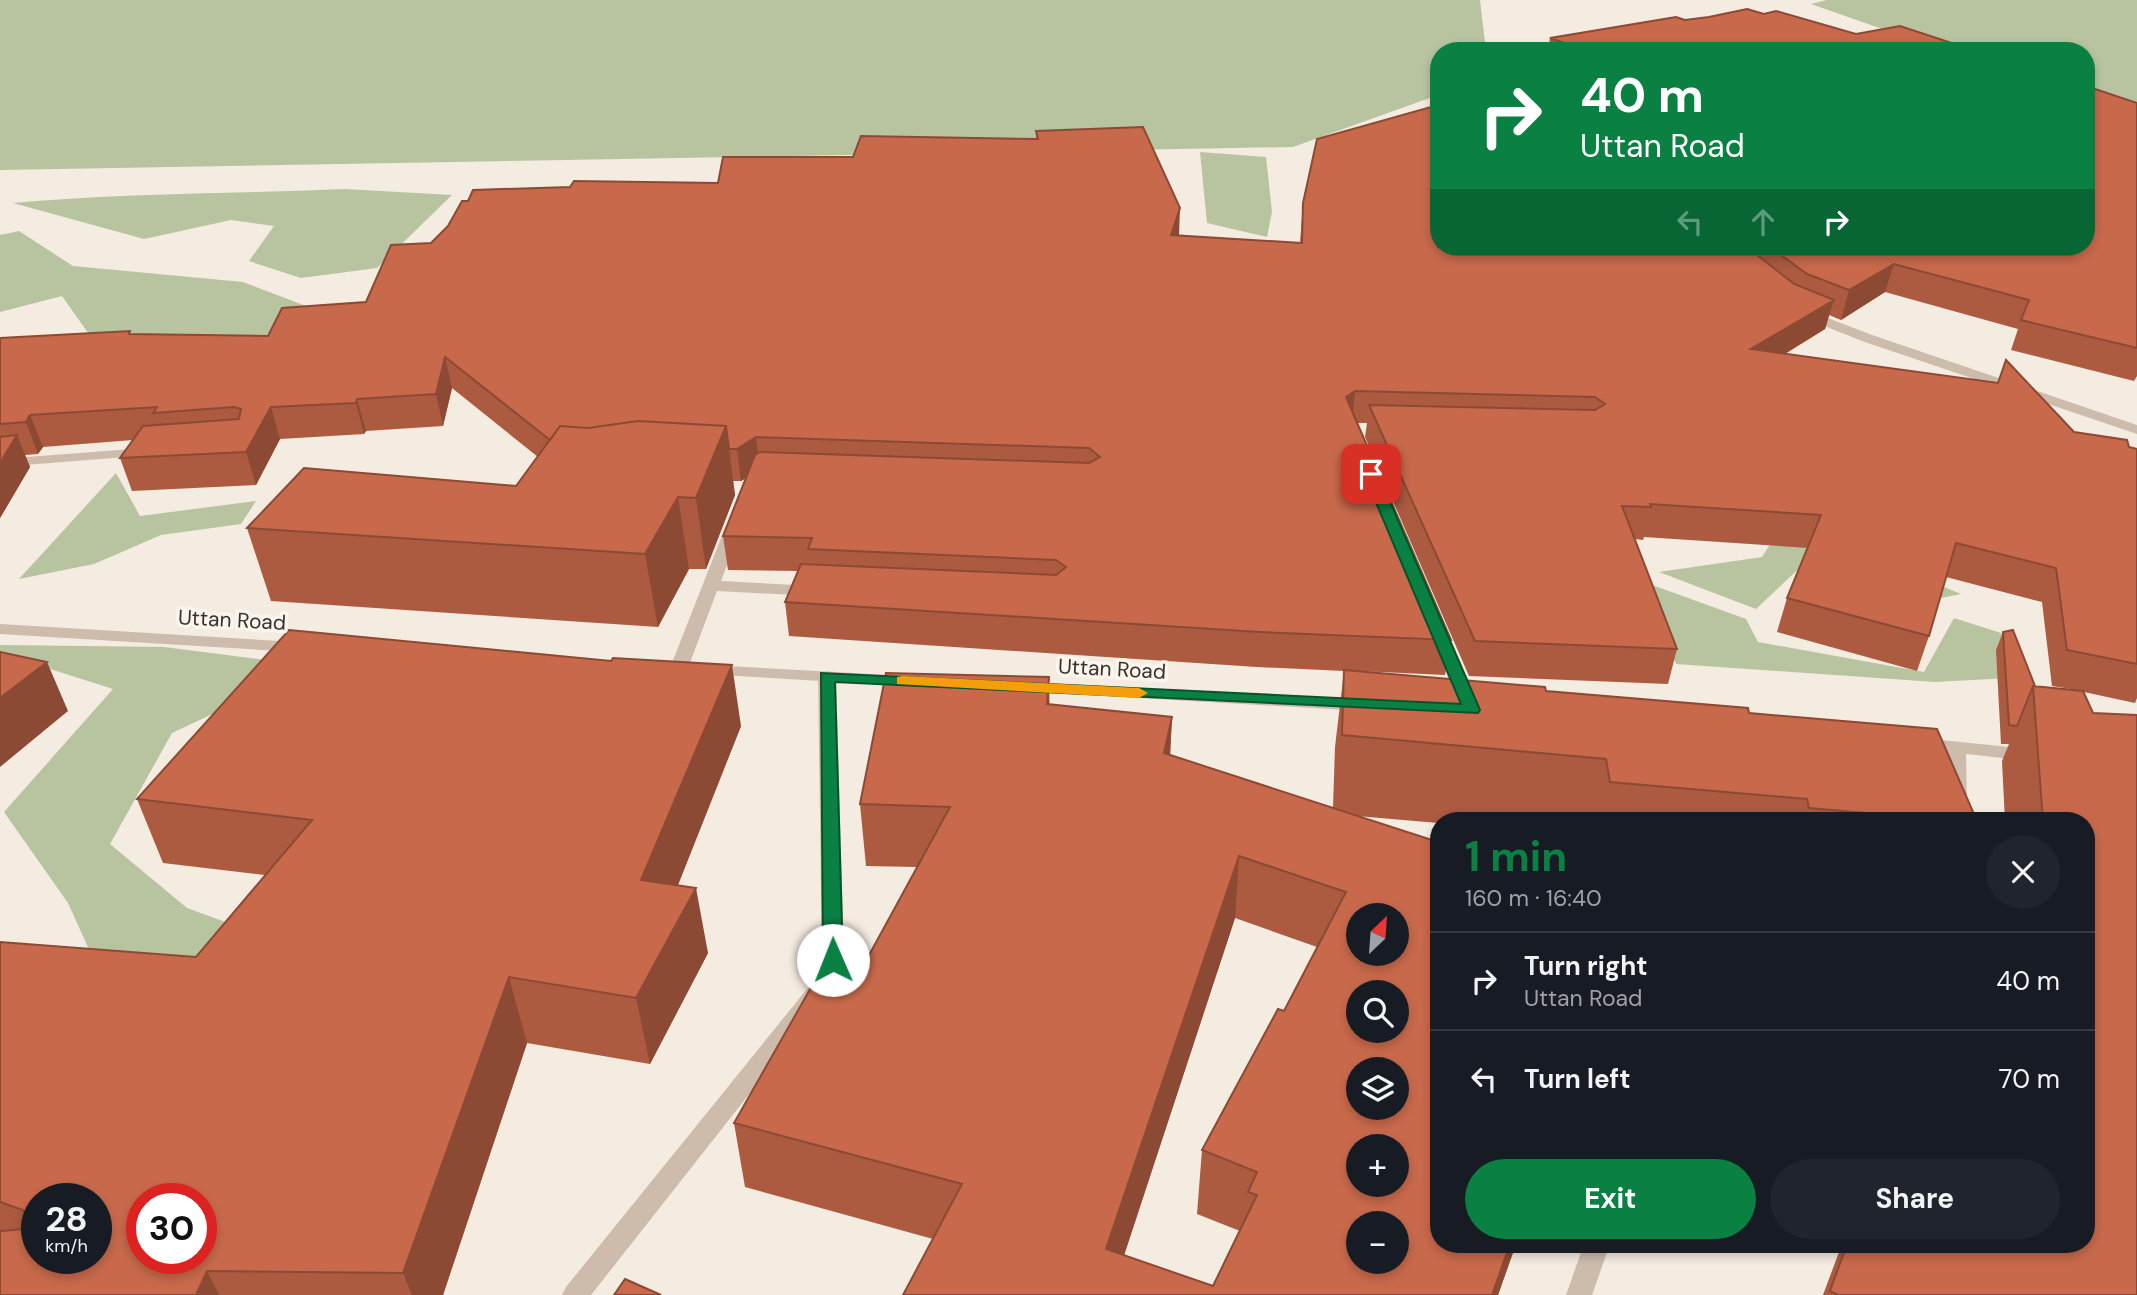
<!DOCTYPE html>
<meta charset="utf-8">
<style>
:root{--surface:#171b24;--page:#20242c;--text:#f1f3f6;--muted:#9ea1a6;--line:#363941;--accent:#0b8043}
body{margin:0;font-family:"DM Sans",sans-serif;background:var(--page);color:var(--text);height:100vh;display:flex;flex-direction:column;font-size:26px;white-space:nowrap}
*{box-sizing:border-box;margin:0}
p{font-size:23px;color:var(--muted)}
.icon{flex:none;width:38px;height:38px;fill:none;stroke:currentColor;stroke-width:2;stroke-linecap:round;stroke-linejoin:round}
.map{position:relative;flex:1;overflow:hidden}
.drawer{position:absolute;left:1430px;top:812px;width:665px;height:441px;display:flex;flex-direction:column;background:var(--surface);border-radius:28px;box-shadow:0 4px 10px #0003}
.drawer>*{flex:none}
.banner{position:absolute;left:1430px;top:42px;width:665px;height:214px;border-radius:28px;box-shadow:0 4px 10px #0003;background:#0b8043;color:#fff;overflow:hidden}
.needle{width:46px;rotate:25deg}
.tools{position:absolute;left:1346px;top:903px;display:grid;gap:14px}
.tools a{display:grid;place-items:center;width:63px;height:63px;border-radius:50%;background:var(--surface);box-shadow:0 4px 10px #0003;font-size:35px}
.speed{position:absolute;left:21px;top:1183px;display:flex;gap:14px;font-size:35px;font-weight:700;text-align:center}
.speed>*{display:grid;place-content:center;width:91px;height:91px;border-radius:50%;background:var(--surface);box-shadow:0 4px 10px #0003;line-height:1}
.speed small{font-size:18px;font-weight:400}
.speed .limit{border:10px solid #d22;background:#fff;color:#111}
.pin{position:absolute;display:grid;place-items:center;width:60px;height:60px;color:#fff;margin:-30px;border-radius:14px;box-shadow:0 4px 10px #0006}
.me{position:absolute;width:77px;margin:-38px;rotate:359deg;stroke-linejoin:round;filter:drop-shadow(0 0 5px #0008)}
.turn{display:flex;align-items:center;gap:24px;height:147px;padding:0 35px;font-size:32px}
.turn .icon{width:91px;height:91px;stroke-width:2.5}
.turn b{display:block;font-size:49px;line-height:60px}
.lanes{display:flex;align-items:center;height:66px;padding:0 35px;background:#0003;justify-content:center;gap:35px;direction:ltr}
.lanes .off{opacity:.35}
.round{display:grid;place-items:center;flex:none;width:74px;height:74px;border-radius:37px;background:var(--page)}
.summary{display:flex;align-items:center;justify-content:space-between;height:119px;padding:0 35px}
h1{font-size:42px;font-weight:700;line-height:52px;color:var(--accent)}
.cta{display:flex;gap:14px;margin-top:auto;padding:14px 35px}
.cta a{flex:1;height:80px;border-radius:42px;background:var(--accent);color:#fff;font-size:28px;font-weight:700;line-height:80px;text-align:center}
.cta a+a{background:var(--page);color:var(--text)}
ul{padding:0;list-style:none}
li{display:flex;align-items:center;gap:21px;height:98px;padding:0 35px;border-top:2px solid var(--line)}
li div{flex:1}
li b{display:block;font-size:26px}
li em{font-style:normal}
.map>svg:first-child{display:block}
</style>
<div class="map">
<svg width="2137" height="1295" viewBox="0 0 2137 1295">
<rect width="100%" height="100%" fill="#f4ebe1"/>
<path fill="#b8c4a0" d="M0 0H1480L1486 51H1438V95L1293 147 0 170Z
M1827 0H2137V118L2086 100V51H1945L1811 4Z
M1200 152 1266 157 1272 212 1267 237 1207 223Z
M345 189 452 195 377 268 301 278 249 261 274 226 231 220 144 239 13 203C124 193 234 194 345 189Z
M19 231 73 266 243 282 314 309 237 354 98 347 62 296 0 312V235Z
M116 473 140 516 256 501 241 524 161 535 94 564 19 579Z
M1785 521 1961 594 1941 598 1807 561 1756 609 1659 572 1762 557Z
M1644 582 1746 619 1758 642 1924 672 1954 618 2001 633 2028 677 1935 682 1676 664Z
M0 645 164 647 273 661 253 695 172 733 110 844 187 908 266 937 106 987 68 903 4 812 113 689 0 653Z"/>
<g fill="none" stroke-linecap="round" stroke-linejoin="round">
<path fill="#cdbbac" fill-rule="evenodd" d="M146 448 151 449V455L0 467V459Z
M1440 635 1449 640 1476 700 1473 704H1461L1458 700 1431 640Z"/>
<path fill="#cdbbac" fill-rule="evenodd" d="M1807 310 1872 335 2137 425V434L1862 341 1802 317 1801 314Z
M733 523 741 528 721 581 812 586 820 591 812 596 717 591 688 668 685 672H673L670 668 725 528Z
M827 671 836 676 844 960 828 994 591 1295H562L566 1287 811 984 822 960 818 676Z
M1957 742 1966 748 1967 821H1947L1948 748Z
M1584 1244H1610L1592 1295H1566Z"/>
<path fill="#cdbbac" fill-rule="evenodd" d="M0 624 297 642 306 647 297 652 0 634Z
M709 665 908 676 917 681 908 686 703 674 700 670Z
M1027 682 1363 699 1372 705 1363 711 1021 691 1018 687Z
M1921 738 2029 749 2038 755 2029 761 1914 748 1912 744 1914 740Z"/>
</g>
<path fill="#ac5a40" fill-rule="evenodd" d="M1764 14 1856 34 1976 51H1548L1550 38 1685 20Z
M2137 103V376L2134 381 2011 350 2018 329 1885 292 1841 320 1829 315 1825 329 1785 354 2129 447 2137 449V698L2135 703 2084 692 2137 1295H1823L1842 1244H2086V821H2005L2002 761 2009 744H2001L1996 650 2003 632 2035 686 2071 689 2052 686 2042 602 1946 577 1929 636 1917 671 1777 632 1787 598 1808 548 1644 537 1643 540 1635 539 1677 649 1668 684 1469 676 1365 437 1367 423H1357L1451 640 1445 675 1360 671 1749 713 1977 821H1438V823L1357 816 1516 1244 1498 1295H903L933 1239 745 1187 734 1123 856 979 917 867 866 866 860 804 1049 705 1172 717 1170 755 1333 808 1335 747 1344 671 1257 667 789 636 785 602 798 571 728 570 723 536 746 478 741 481H733L735 495 706 569H689L658 627 271 601 247 528 516 486 538 457 452 388 443 426 366 431 364 434 280 439 256 485 132 491 120 458 133 440 43 447 38 454 25 455 30 467 0 518V338L130 334 268 336 366 302 431 243 718 183 853 157 1036 139V131L1179 235 1300 243 1303 203 1438 247H2086ZM1235 918 1317 947 1284 1011 1202 1150 1197 1214 1240 1231 1213 1286 1124 1255Z
M741 726 678 885 708 953 650 1064 527 1043 443 1295H0V942L196 957 265 875 163 863 137 799Z"/>
<path fill="#8c4a34" d="M1180 208 1179 235H1171Z
M1894 264 1885 292 1841 320 1849 290Z
M1834 300 1825 329 1743 379 1751 349Z
M445 357 452 388 443 426 436 394Z
M1355 391 1352 422 1346 397Z
M357 399 366 431 364 434 356 403Z
M271 407 280 439 256 485 246 452Z
M30 415 43 447 38 454 26 422Z
M726 426 735 495 706 569 696 498Z
M17 435 30 467 0 518V463Z
M756 437 760 469 741 481 737 449Z
M678 497 689 569 658 627 645 554Z
M47 662 68 711 0 767V698Z
M732 665 741 726 654 945 641 880Z
M1049 677 1050 736 1047 704Z
M1172 717 1169 776 1164 753Z
M1239 856 1235 918 1111 1295 1106 1249Z
M696 888 708 953 650 1064 636 998Z
M509 977 527 1043 443 1295H412L403 1273Z
M1510 1244H1516L1498 1295H1492Z
M207 1271 219 1295H196Z"/>
<path fill="#c8694b" stroke="#8c4a34" stroke-width="2" fill-rule="evenodd" d="M1747 9 1764 14 1776 11 1856 34 1900 26 1976 51H1565L1576 47 1550 38 1676 17 1685 20 1709 17Z
M2086 86 2137 103V348L2021 320 2029 300 1894 264 1849 290 1807 274 1770 247H2086Z
M1438 105V247H1747L1794 284 1834 300 1751 349 1998 383 2006 360 2074 432 2127 440 2129 447 2137 449V664L2067 650 2056 568 1956 543 1929 636 1787 598 1821 515 1650 504 1651 507 1622 506 1677 649 1475 641 1369 405 1595 410 1605 404 1595 397 1355 391 1346 397 1451 640 1260 632 785 602 801 564 1056 575 1066 567 1056 560 808 549 812 538 723 536 755 455 760 452 1089 463 1100 457 1089 448 756 437 737 449H729L726 426 638 421 588 428 560 426 550 440 445 357 436 394 357 399 356 403 271 407 246 452 120 458 143 426 239 419 241 409 234 407 153 413 157 407 30 415 26 422 0 424V338L130 331 129 334 268 336 282 308 366 302 391 245 431 243 448 226 462 201H468L473 190 570 187 574 181 718 183 723 157H853L861 136 1038 139 1036 131 1143 127 1180 208 1171 235 1302 243 1303 203 1317 139Z
M638 421 726 426 696 498 678 497 645 554 247 528 304 468 516 486 560 426 588 428Z
M17 435 0 463V437Z
M289 630 611 661 613 658 732 665 641 880 696 888 636 998 509 977 403 1273 207 1271 196 1295H0V1230L2 1231 23 1229 27 1218 23 1210 0 1202V942L196 957 312 820 137 799ZM37 1199H96V1258H37ZM142 1199H201V1258H142Z
M2013 630 2035 686H2033L2017 726 2009 725 2003 632Z
M0 652 47 662 0 698Z
M1344 670 1545 687 1546 691 1748 708 1749 713 1937 729 1977 821H1955L1809 808 1807 799 1610 782 1606 759 1342 735Z
M886 673 1049 677 1047 704 1172 717 1164 753 1438 842V1244H1510L1492 1295H903L962 1184 734 1123 821 970 856 979 950 807 860 804ZM1239 856 1346 892 1284 1011 1278 1009 1202 1150 1257 1172 1248 1192 1257 1195 1213 1286 1106 1249ZM1358 915H1396V954H1358ZM1358 992H1396V1031H1358ZM1358 1069H1396V1108H1358ZM1358 1146H1396V1185H1358ZM1358 1223H1396V1262H1358Z
M2033 686 2083 691 2093 713 2137 715V1295H1838L1830 1291 1847 1244H2086V821H2043Z
M625 1279 661 1295H614Z"/>
<path fill="#0b8043" stroke="#07532c" stroke-width="2" d="M1366 471 1378 474 1480 710 1478 713 835 682 843 960 840 965H826L823 960 821 673 1461 704 1364 474Z"/>
<path fill="#f59e0b" d="M903 676 1139 688 1148 693 1139 698 897 684V677Z"/>
<g text-anchor="middle" dominant-baseline="central" stroke-width="7" stroke-linejoin="round" paint-order="stroke">
<g font-size="21" fill="#3b302b" stroke="#fbf5ee">
<text transform="translate(232 620) rotate(3)">Uttan Road</text>
<text transform="translate(1112 669) rotate(3)">Uttan Road</text>
</g>
</g>
</svg>
<div class="tools">
<a><svg class="needle" viewBox="-14 -14 28 28"><path d="M0-13l5 13h-10z" fill="#e53935"/><path d="M0 13l5-13h-10z" fill="#9ea1a6"/></svg></a>
<a><svg class="icon" aria-label="search" viewBox="0 0 24 24"><circle cx="10" cy="10" r="6"/><path d="M15 15l6 6"/></svg></a>
<a><svg class="icon" aria-label="layers" viewBox="0 0 24 24"><path d="M12 4l9 5-9 5-9-5zM3 14l9 5 9-5"/></svg></a>
<a>+</a>
<a>−</a>
</div>
<div class="speed"><div>28<small>km/h</small></div><div class="limit">30</div></div>
<div class="pin" style="left:1371px;top:474px;background:#d93025"><svg class="icon" aria-label="arrive" viewBox="0 0 24 24"><path d="M6 21V4h12l-3 4 3 4H6"/></svg></div>
<svg class="me" style="left:833px;top:960px" viewBox="-20 -20 40 40"><circle r="19" fill="#fff"/><path d="M0-13L10 11 0 6-10 11z" fill="#0b8043"/></svg>
<div class="banner">
<div class="turn"><svg class="icon" aria-label="right" viewBox="0 0 24 24"><path d="M7 20v-9h11M14 6l5 5-5 5"/></svg><div><b>40 m</b>Uttan Road</div></div>
<div class="lanes"><svg class="icon off" aria-label="left" viewBox="0 0 24 24"><path d="M17 20v-9H6M10 6l-5 5 5 5"/></svg><svg class="icon off" aria-label="ahead" viewBox="0 0 24 24"><path d="M12 20V5M6 11l6-6 6 6"/></svg><svg class="icon" aria-label="right" viewBox="0 0 24 24"><path d="M7 20v-9h11M14 6l5 5-5 5"/></svg></div>
</div>
<section class="drawer">
<div class="summary"><div><h1>1 min</h1><p>160 m · 16:40</p></div><a class="round"><svg class="icon" aria-label="close" viewBox="0 0 24 24"><path d="M6 6l12 12M18 6L6 18"/></svg></a></div>
<ul>
<li><svg class="icon" aria-label="right" viewBox="0 0 24 24"><path d="M7 20v-9h11M14 6l5 5-5 5"/></svg><div><b>Turn right</b><p>Uttan Road</p></div><em>40 m</em></li>
<li><svg class="icon" aria-label="left" viewBox="0 0 24 24"><path d="M17 20v-9H6M10 6l-5 5 5 5"/></svg><div><b>Turn left</b></div><em>70 m</em></li>
</ul>
<div class="cta"><a>Exit</a><a>Share</a></div>
</section>
</div>
